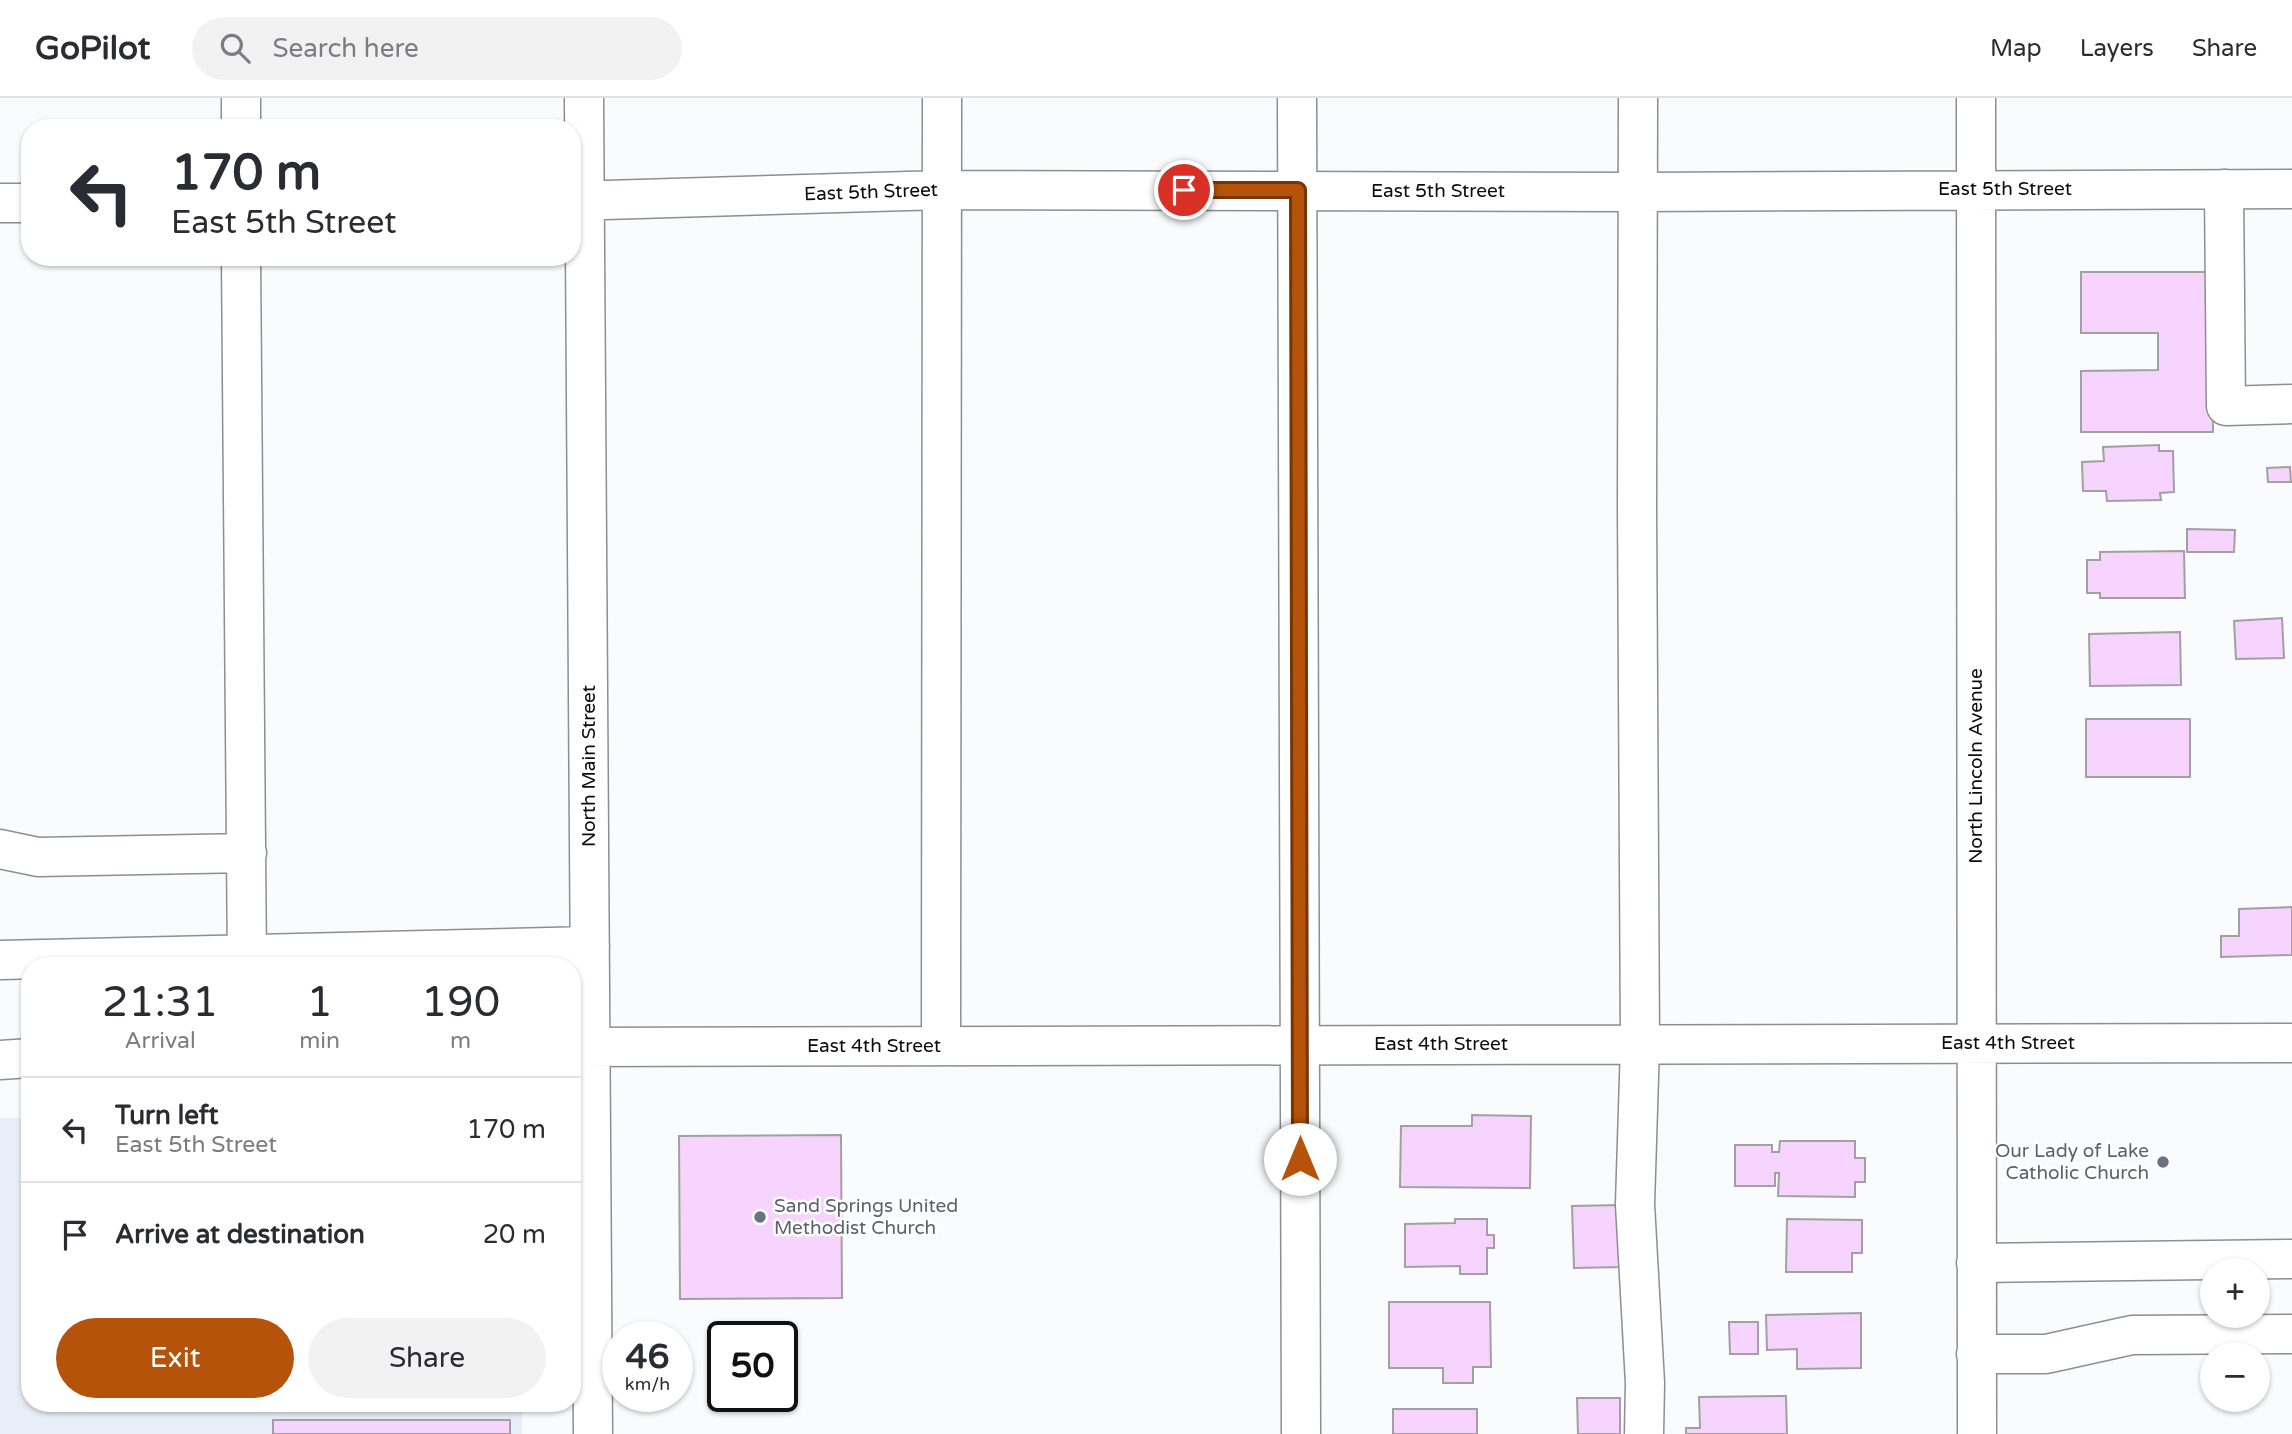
<!DOCTYPE html>
<meta charset="utf-8">
<style>
:root{--surface:#fff;--page:#f2f2f3;--text:#2b2b33;--muted:#7c7c81;--line:#e1e1e2;--accent:#b45309}
body{margin:0;font-family:"Varela Round",sans-serif;background:var(--page);color:var(--text);height:100vh;display:flex;flex-direction:column;font-size:26px;white-space:nowrap}
*{box-sizing:border-box;margin:0}
p{font-size:23px;color:var(--muted)}
.icon{flex:none;width:38px;height:38px;fill:none;stroke:currentColor;stroke-width:2;stroke-linecap:round;stroke-linejoin:round}
.map{position:relative;flex:1;overflow:hidden}
.sheet{position:absolute;left:21px;top:859px;width:560px;height:455px;display:flex;flex-direction:column;background:var(--surface);border-radius:28px;box-shadow:0 2px 5px #0004}
.sheet>*{flex:none}
.top-card{position:absolute;left:21px;top:21px;width:560px;height:147px;border-radius:28px;box-shadow:0 2px 5px #0004;background:#fff;color:var(--text);overflow:hidden}
.controls{position:absolute;left:2200px;top:1160px;display:grid;gap:14px}
.controls a{display:grid;place-items:center;width:70px;height:70px;border-radius:50%;background:var(--surface);box-shadow:0 2px 5px #0004;font-size:35px}
.speed{position:absolute;left:602px;top:1223px;display:flex;gap:14px;font-size:35px;font-weight:700;text-align:center}
.speed>*{display:grid;place-content:center;width:91px;height:91px;border-radius:50%;background:var(--surface);box-shadow:0 2px 5px #0004;line-height:1}
.speed small{font-size:18px;font-weight:400}
.speed .limit{border:4px solid #111;border-radius:10px;background:#fff;color:#111}
.pin{position:absolute;display:grid;place-items:center;width:60px;height:60px;color:#fff;margin:-30px;border:4px solid #fff;border-radius:50%;box-shadow:0 2px 7px #0007}
.me{position:absolute;width:77px;margin:-38px;rotate:0deg;stroke-linejoin:round;filter:drop-shadow(0 0 5px #0008)}
.turn{display:flex;align-items:center;gap:24px;height:147px;padding:0 35px;font-size:32px}
.turn .icon{width:91px;height:91px;stroke-width:2.5}
.turn b{display:block;font-size:49px;line-height:60px}
.eta{display:flex;justify-content:space-evenly;align-items:center;height:119px;text-align:center}
.eta b{font-size:42px;font-weight:600;line-height:49px}
.action{display:flex;gap:14px;margin-top:auto;padding:14px 35px}
.action a{flex:1;height:80px;border-radius:42px;background:var(--accent);color:#fff;font-size:28px;font-weight:600;line-height:80px;text-align:center}
.action a+a{background:var(--page);color:var(--text)}
ul{padding:0;list-style:none}
li{display:flex;align-items:center;gap:21px;height:105px;padding:0 35px;border-top:2px solid var(--line)}
li div{flex:1}
li b{display:block;font-size:26px}
li em{font-style:normal}
header{display:flex;align-items:center;gap:42px;box-sizing:border-box;height:98px;padding:0 35px;background:var(--surface);border-bottom:2px solid var(--line)}
header strong{font-size:33px}
nav{display:flex;gap:38px;margin-inline-start:auto;font-size:24px}
.search{width:490px;height:63px;background:var(--page);display:flex;align-items:center;gap:18px;box-sizing:border-box;padding:0 24px;border-radius:38px;color:var(--muted);font-size:26px}
.map>svg:first-child{display:block}
</style>
<header>
<strong>GoPilot</strong>
<div class="search"><svg class="icon" aria-label="search" viewBox="0 0 24 24"><circle cx="10" cy="10" r="6"/><path d="M15 15l6 6"/></svg>Search here</div>
<nav><a>Map</a><a>Layers</a><a>Share</a></nav>
</header>
<div class="map">
<svg width="2292" height="1336" viewBox="0 0 2292 1336">
<rect width="100%" height="100%" fill="#f9fbfd"/>
<path fill="#e8eef7" d="M0 1020H30V1306H522V1336H0Z"/>
<path fill="#f7d4fe" stroke="#a2a0a2" stroke-width="2" d="M2081 174H2212L2213 334H2081V273L2158 272V235H2081Z
M2159 347V353H2173L2174 394 2160 395 2161 402 2107 403 2106 393H2083L2082 364 2104 363 2103 349Z
M2290 369 2291 384H2268L2267 370Z
M2187 431 2235 432 2234 454H2187Z
M2184 453 2185 500H2100V495H2087V462H2100V454Z
M2282 520 2284 560 2236 561 2234 523Z
M2180 534 2181 587 2090 588 2089 536Z
M2086 621H2190V679H2086Z
M2292 809V857L2221 859V838H2239V811Z
M1472 1017 1531 1018 1530 1090 1400 1089 1401 1028H1472Z
M841 1037 842 1200 680 1201 679 1038Z
M1780 1043H1855V1060H1865V1084H1855V1099L1778 1098 1779 1075H1775V1088H1735V1047H1772V1054H1779Z
M1620 1107 1622 1169 1574 1170 1572 1108Z
M1455 1121H1487V1137H1494V1150H1487V1176H1460V1168L1405 1169V1126L1455 1125Z
M1787 1121 1862 1122V1155H1852V1174H1786Z
M1389 1204H1490L1491 1269H1473V1285H1443V1270H1389Z
M1861 1215V1270L1797 1271V1251L1767 1252 1766 1217Z
M1729 1224H1758V1256H1730Z
M1786 1298 1787 1336H1686V1330H1700L1699 1299Z
M1577 1300H1620V1336H1578Z
M1393 1311H1477V1336H1393Z
M273 1322H510V1336H273Z"/>
<g fill="none" stroke-linecap="round" stroke-linejoin="round">
<defs>
<path id="minor" d="M584 0 593 1336
M1638 0 1637 408 1640 947 1635 1106 1645 1285 1644 1336
M1976 0 1977 1336
M241 30V0
M2224 91 2226 308 2292 306
M572 103 942 92 1638 94 2292 91
M0 105H30
M241 159 247 868
M0 751 38 759 247 755
M0 862 590 848
M941 948 942 0
M572 949 2292 945
M0 962 30 960
M1976 1165 2292 1161
M1976 1256H2046L2132 1237 2292 1236"/>
<path id="major" d="M1297 0 1301 1336"/>
</defs>
<use href="#minor" stroke="#8d8e91" stroke-width="41"/>
<use href="#major" stroke="#8d8e91" stroke-width="41"/>
<use href="#minor" stroke="#fff" stroke-width="38"/>
<use href="#major" stroke="#fff" stroke-width="38"/>
</g>
<g fill="none" stroke-linecap="round" stroke-linejoin="round">
<defs>
<path id="route" d="M1184 92H1298L1300 1061"/>
</defs>
<use href="#route" stroke="#753606" stroke-width="18"/>
<use href="#route" stroke="#b45309" stroke-width="12"/>
</g>
<g fill="#6b7280" stroke="#fff" stroke-width="2.5">
<circle cx="2163" cy="1064" r="7"/>
<circle cx="760" cy="1119" r="7"/>
</g>
<g text-anchor="middle" dominant-baseline="central" stroke-width="5" stroke-linejoin="round" paint-order="stroke">
<g font-size="19" fill="#0b0c0c" stroke="#fff">
<text x="2005" y="91">East 5th Street</text>
<text x="1438" y="93">East 5th Street</text>
<text transform="translate(871 94) rotate(-2)">East 5th Street</text>
<text transform="translate(589 668) rotate(-90)">North Main Street</text>
<text transform="translate(1976 668) rotate(-90)">North Lincoln Avenue</text>
<text x="2008" y="945">East 4th Street</text>
<text x="1441" y="946">East 4th Street</text>
<text x="874" y="948">East 4th Street</text>
</g>
<g font-size="19" fill="#5b616d" stroke="#fff" text-anchor="end">
<text x="2149" y="1053">Our Lady of Lake<tspan x="2149" dy="22">Catholic Church</tspan></text>
<text x="774" y="1108" text-anchor="start">Sand Springs United<tspan x="774" dy="22">Methodist Church</tspan></text>
</g>
</g>
</svg>
<div class="controls">
<a>+</a>
<a>−</a>
</div>
<div class="speed"><div>46<small>km/h</small></div><div class="limit">50</div></div>
<div class="pin" style="left:1184px;top:92px;background:#d93025"><svg class="icon" aria-label="arrive" viewBox="0 0 24 24"><path d="M6 21V4h12l-3 4 3 4H6"/></svg></div>
<svg class="me" style="left:1300px;top:1061px" viewBox="-20 -20 40 40"><circle r="19" fill="#fff"/><path d="M0-13L10 11 0 6-10 11z" fill="#b45309"/></svg>
<div class="top-card">
<div class="turn"><svg class="icon" aria-label="left" viewBox="0 0 24 24"><path d="M17 20v-9H6M10 6l-5 5 5 5"/></svg><div><b>170 m</b>East 5th Street</div></div>
</div>
<section class="sheet">
<div class="eta">
<div><b>21:31</b><p>Arrival</p></div>
<div><b>1</b><p>min</p></div>
<div><b>190</b><p>m</p></div>
</div>
<ul>
<li><svg class="icon" aria-label="left" viewBox="0 0 24 24"><path d="M17 20v-9H6M10 6l-5 5 5 5"/></svg><div><b>Turn left</b><p>East 5th Street</p></div><em>170 m</em></li>
<li><svg class="icon" aria-label="arrive" viewBox="0 0 24 24"><path d="M6 21V4h12l-3 4 3 4H6"/></svg><div><b>Arrive at destination</b></div><em>20 m</em></li>
</ul>
<div class="action"><a>Exit</a><a>Share</a></div>
</section>
</div>
